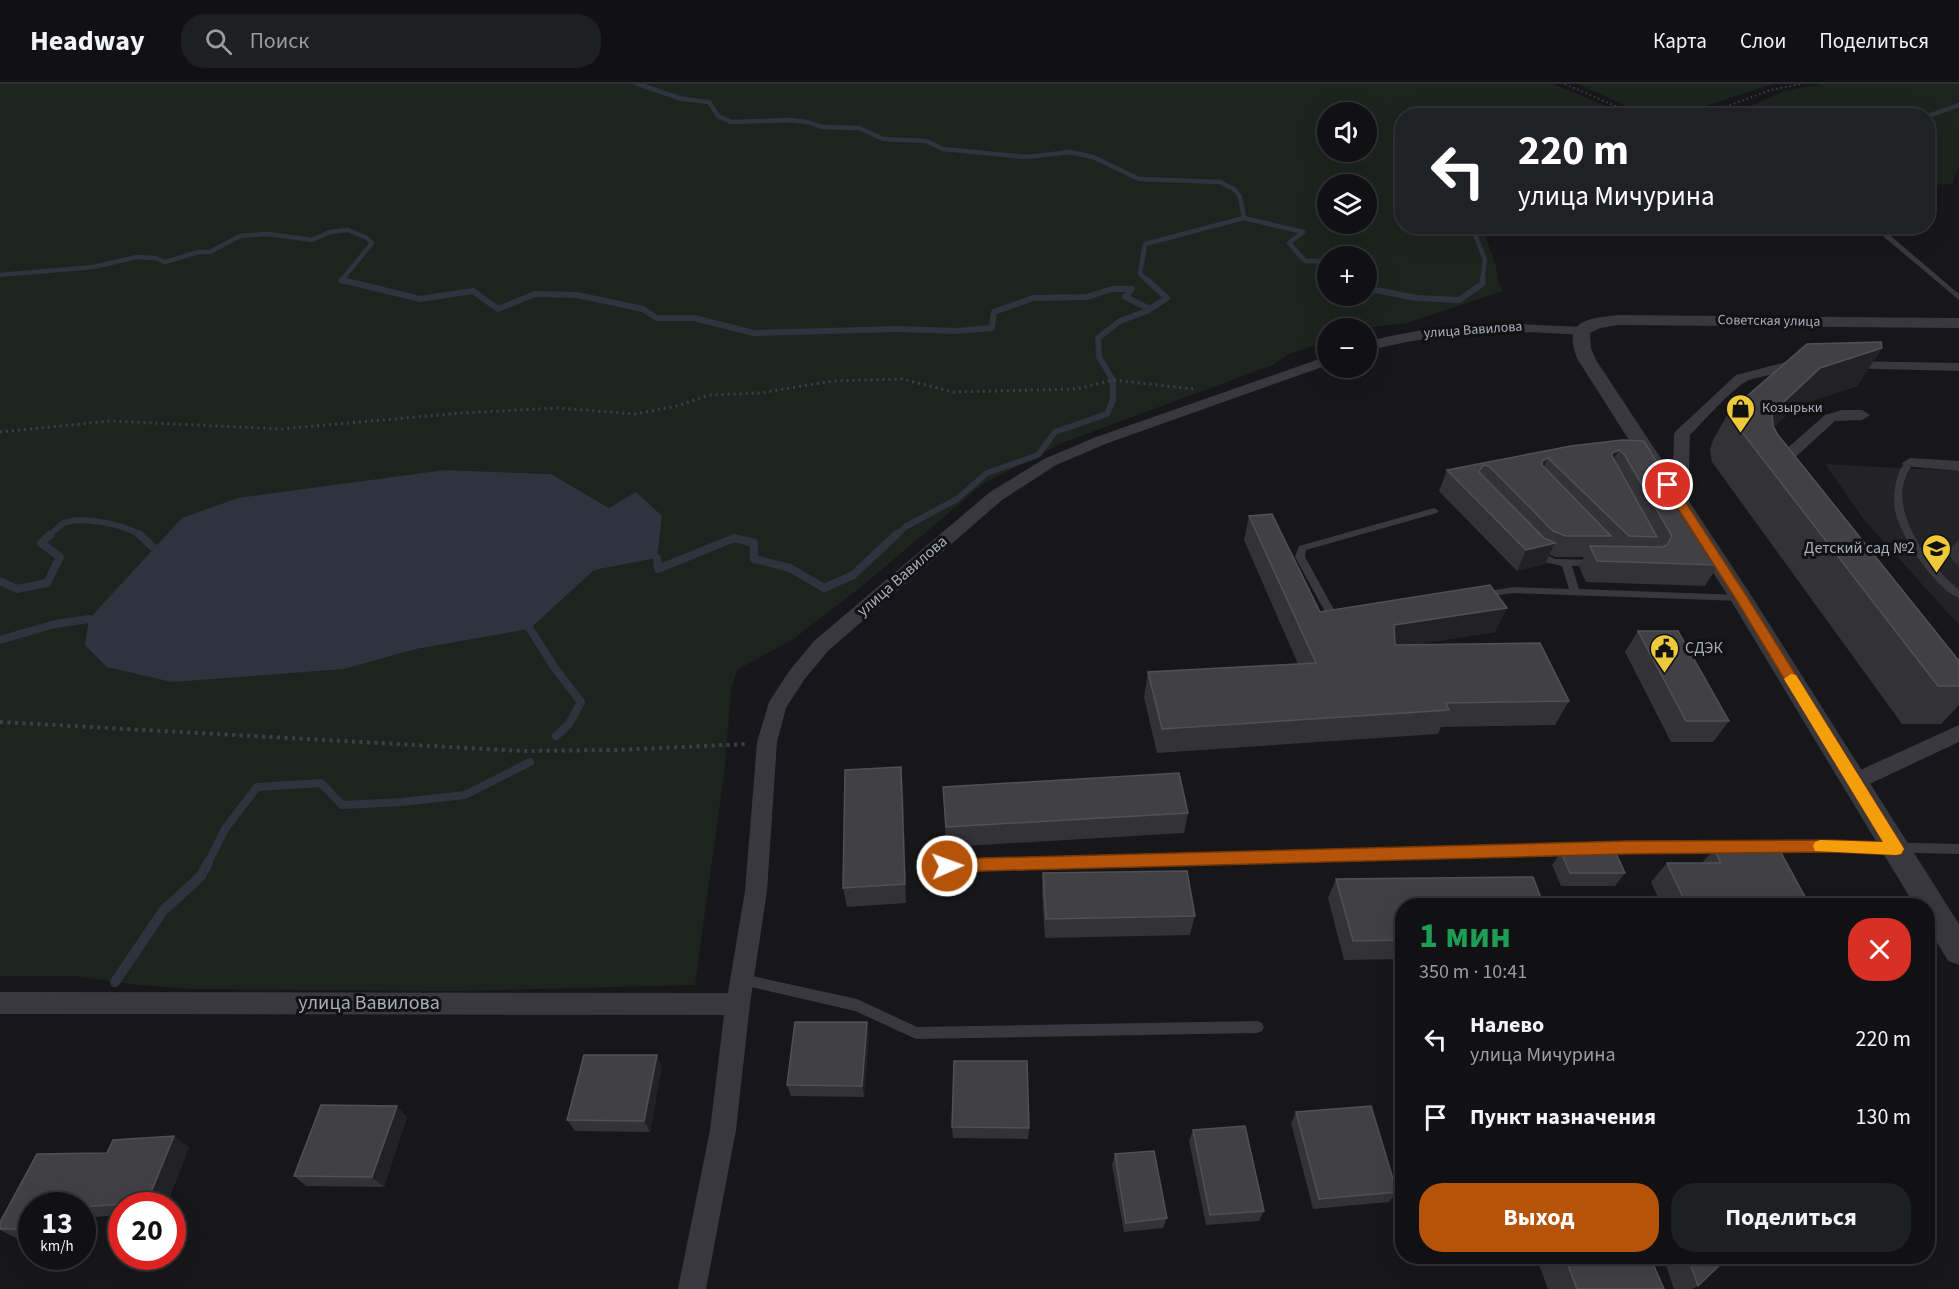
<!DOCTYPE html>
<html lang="ru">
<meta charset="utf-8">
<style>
:root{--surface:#111113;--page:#1e1f21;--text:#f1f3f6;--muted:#9c9da0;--line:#303133;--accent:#b45309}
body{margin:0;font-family:"Source Sans 3",sans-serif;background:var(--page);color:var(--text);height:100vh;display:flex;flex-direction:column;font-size:22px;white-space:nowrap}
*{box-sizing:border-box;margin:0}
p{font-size:20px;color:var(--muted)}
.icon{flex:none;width:33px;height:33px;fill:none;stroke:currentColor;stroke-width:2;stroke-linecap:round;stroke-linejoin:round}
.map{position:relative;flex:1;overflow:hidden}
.drawer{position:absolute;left:1395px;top:814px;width:540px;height:366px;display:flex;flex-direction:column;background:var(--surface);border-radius:24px;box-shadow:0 6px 24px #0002,0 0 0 2px var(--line)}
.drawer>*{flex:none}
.top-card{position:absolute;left:1395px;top:24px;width:540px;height:126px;border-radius:24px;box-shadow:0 6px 24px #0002,0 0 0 2px var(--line);background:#202124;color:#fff;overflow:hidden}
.fabs{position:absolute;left:1317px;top:18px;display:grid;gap:12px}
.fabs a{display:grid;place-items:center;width:60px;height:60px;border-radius:50%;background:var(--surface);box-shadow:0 6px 24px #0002,0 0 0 2px var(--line);font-size:30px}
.speed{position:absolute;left:18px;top:1108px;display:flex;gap:12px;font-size:30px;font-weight:700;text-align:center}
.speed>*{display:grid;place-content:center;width:78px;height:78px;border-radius:50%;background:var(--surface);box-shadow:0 6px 24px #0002,0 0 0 2px var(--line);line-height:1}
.speed small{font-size:15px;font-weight:400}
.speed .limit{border:9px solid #d22;background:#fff;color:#111}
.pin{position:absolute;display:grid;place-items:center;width:51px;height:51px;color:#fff;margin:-26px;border:3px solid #fff;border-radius:50%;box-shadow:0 2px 6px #0007}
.me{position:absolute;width:66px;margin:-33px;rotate:88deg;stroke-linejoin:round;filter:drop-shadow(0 0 4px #0008)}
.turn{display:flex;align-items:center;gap:21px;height:126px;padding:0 24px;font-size:27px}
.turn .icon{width:78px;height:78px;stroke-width:2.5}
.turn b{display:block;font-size:42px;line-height:51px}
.round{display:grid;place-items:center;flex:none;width:63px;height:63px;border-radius:24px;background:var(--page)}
.overview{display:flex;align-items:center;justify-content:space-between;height:102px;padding:0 24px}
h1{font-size:36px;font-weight:700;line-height:45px;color:#1e9e55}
.button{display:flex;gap:12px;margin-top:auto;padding:12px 24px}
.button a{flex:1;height:69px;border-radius:24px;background:var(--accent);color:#fff;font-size:24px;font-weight:700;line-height:69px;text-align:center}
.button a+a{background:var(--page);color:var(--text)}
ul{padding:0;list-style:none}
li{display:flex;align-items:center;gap:18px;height:78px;padding:0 24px}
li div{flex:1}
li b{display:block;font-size:22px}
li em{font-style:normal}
header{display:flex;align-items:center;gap:36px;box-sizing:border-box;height:84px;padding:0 30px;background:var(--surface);border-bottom:2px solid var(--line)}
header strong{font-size:28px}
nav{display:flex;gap:33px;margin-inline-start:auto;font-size:21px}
.search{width:420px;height:54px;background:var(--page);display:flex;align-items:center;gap:15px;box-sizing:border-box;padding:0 21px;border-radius:24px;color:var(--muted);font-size:22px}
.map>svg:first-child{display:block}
</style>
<header>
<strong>Headway</strong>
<div class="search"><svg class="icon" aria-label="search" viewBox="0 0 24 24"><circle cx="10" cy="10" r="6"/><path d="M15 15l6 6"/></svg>Поиск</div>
<nav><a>Карта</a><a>Слои</a><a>Поделиться</a></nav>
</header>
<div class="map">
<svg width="1959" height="1205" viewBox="0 0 1959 1205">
<rect width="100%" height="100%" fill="#171719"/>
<path fill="#232326" d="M1825 380 1959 387V541L1865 437Z"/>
<path fill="#1d241f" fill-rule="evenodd" d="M0 0H1553L1627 31 1402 32V142L1482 143 1496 182 1498 198 1503 207 1407 239 1363 244H1328L1327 257 1289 270 1273 281 1062 359 983 400 868 497 795 554 737 586 731 607 725 682 695 901 456 907 195 905 137 901 75 892H0ZM1328 28H1366V68H1328ZM1328 100H1366V140H1328ZM1328 172H1366V212H1328ZM445 386 551 390 609 424 657 474 594 486 530 545 416 565 344 585 89 535 155 465Z
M1577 0H1773L1677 31 1650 32Z
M1823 0H1959V82L1952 100 1928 101V32L1721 31 1746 24 1785 7Z"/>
<path fill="#2d343d" d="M445 386 551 390 609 424 636 408 662 432 657 474 594 486 530 545 416 565 344 585 172 598 107 583 85 561 89 535 182 434 238 414Z"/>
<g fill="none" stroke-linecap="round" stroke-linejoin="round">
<path stroke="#2d343d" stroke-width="4.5" d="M638 0 682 15 709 18 718 32 731 38 790 36 808 38 822 43 859 44 883 55 926 57 943 65 1027 73 1070 68 1093 73 1139 95 1220 98 1235 106 1240 113 1244 134
M1928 32 1959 21
M1472 142 1485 176 1482 197
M0 191 93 183 137 173 155 174 165 178 198 168H210L240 152 268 150 312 156 330 148 348 146 367 154 372 159 341 197H343
M1148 197 1140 190 1145 160 1244 134 1303 148 1289 159 1305 177H1328"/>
<path stroke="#2d343d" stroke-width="6" d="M342 196 420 215 473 207 498 225 535 210 577 211 643 225 657 234H694L754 249 899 245 956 247 992 244 994 228 1033 214 1087 213 1112 205H1132L1125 213 1150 225
M1366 204 1416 214 1459 216 1482 200 1483 196
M49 452C53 448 59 442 64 439 80 432 127 440 140 452
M896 452 905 443 957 415 987 389 1038 371 1055 348 1107 330 1113 316V296L1099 273 1098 254 1120 237 1147 227 1167 214 1147 196"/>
<path stroke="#2d343d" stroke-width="8" d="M139 450 155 465
M657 474 658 485 734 454 754 459V475L790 484 824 504 853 491 897 450
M0 497 17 505 47 499 60 473 41 459 51 450
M530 545 554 583 581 618 569 640 556 652
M0 556 55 540 89 535
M207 781 225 745 257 703 321 699 342 721 402 718 465 711 530 678"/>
<path stroke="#2d343d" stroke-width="10" d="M115 898 163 827 201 792 208 779"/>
<path stroke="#3e3f45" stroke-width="2" stroke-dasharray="1.5 3" stroke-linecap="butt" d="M1565 0 1638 32
M1700 32 1771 6 1801 0"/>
<path stroke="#3e3f45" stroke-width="3" stroke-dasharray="2 4" stroke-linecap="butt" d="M0 348 110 337 281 345 461 329 558 324 635 330 677 322 709 311 760 309 833 297 902 295 953 308 1077 305 1113 296 1193 305"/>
<path stroke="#3e3f45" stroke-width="4" stroke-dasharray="3 4.5" stroke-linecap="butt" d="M0 638 523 667 618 666 746 660"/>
<path fill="#38383e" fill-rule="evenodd" d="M1871 142H1879L1959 210V216Z
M1910 376 1914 379C1880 419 1928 480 1959 506V514C1935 505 1903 455 1896 431 1893 419 1894 406 1897 394 1899 386 1903 380 1910 376Z
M1434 424 1439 427 1437 429 1306 466 1305 473 1337 531 1341 534 1336 537 1329 535 1295 473 1299 462Z
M1535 465 1555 475 1597 476 1599 478 1594 481 1572 482 1579 505 1741 511 1746 514 1741 517 1513 509 1481 514 1478 513 1476 511 1478 509 1513 503 1569 505 1562 482 1544 478 1537 475 1530 468Z
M1833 757 1959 760V770L1833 767 1626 769 947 787 943 786 941 782 943 778 947 777 1626 759Z
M743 890 857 915 917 943 1257 937 1262 939 1264 943 1262 947 1257 949 916 955 855 927 738 900 737 896 738 892Z"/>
<path fill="#38383e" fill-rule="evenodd" d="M1500 239 1581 243 1588 247 1581 251C1503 245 1442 248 1366 267V258C1411 246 1454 241 1500 239Z
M1328 272V281L1108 359 1056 381 1002 416 828 567 804 596 786 624 777 658 767 807 750 920 736 1046 706 1205H678L710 1046 724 931 0 930V908L728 909 745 807 757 658 769 618 790 586 814 557 990 408 1044 375 1096 353Z
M1790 277H1806L1813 281C1809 286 1760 291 1747 297 1734 303 1702 339 1690 351L1688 419 1686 423H1674L1672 419 1674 350 1676 347 1736 291Z
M1845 277 1959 279V287L1840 284 1838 281Z
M1842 326H1862L1870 331 1862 336 1835 337 1789 379 1787 392H1775L1773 388 1775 375 1825 331Z
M1910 374 1959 377V387L1904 382 1902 379Z
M1959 641V658L1861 704 1854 706 1847 704 1844 698 1847 692Z"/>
<path fill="#38383e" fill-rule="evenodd" d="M1619 231 1959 234V244L1619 241 1600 244 1590 249 1591 264 1596 276 1749 508 1959 840V881L1948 877 1928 843V822H1915L1733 520 1578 276C1561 237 1587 234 1619 231Z"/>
</g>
<path fill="#333337" d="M1882 264 1857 302 1796 322 1774 343 1778 351 1959 577V621L1941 640H1902L1712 378 1710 366 1713 356 1735 317Z
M1622 356 1718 481 1705 502 1586 498 1579 483 1584 473H1555L1549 470 1545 480 1517 487 1439 407 1447 386Z
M1249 432 1320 528 1495 548 1417 560 1569 617 1555 641 1441 643 1438 650 1157 669 1144 613 1148 588 1298 580 1244 456Z
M1959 455V483L1947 469Z
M1638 547 1729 637 1713 658H1671L1625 568Z
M903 703 906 819 847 823 843 804Z
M943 703 1188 729 1184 749 946 763Z
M1714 765 1810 822H1662L1651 798 1667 779H1702Z
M1561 768 1625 789 1615 802H1561L1552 781Z
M1043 789 1195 832 1190 851 1045 854 1042 809Z
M1336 795 1402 822V875L1344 876 1328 814Z
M867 938 869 950 864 1013 791 1012 787 1001Z
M662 982 650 1048 575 1047 567 1036Z
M1296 1028 1397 1108 1389 1118 1313 1125 1291 1039Z
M407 1033 384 1103 306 1102 294 1092Z
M952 1043 1029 1044 1028 1055 953 1054Z
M1193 1046 1264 1127 1259 1137 1206 1141 1189 1057Z
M189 1063 166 1122H122V1131L82 1134V1122H32V1154H16L0 1146V1138L107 1069Z
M1115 1070 1167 1134 1163 1144 1124 1148 1112 1081Z
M1536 1173H1650L1664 1205H1548Z
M1663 1173H1728L1698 1202 1692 1205H1674Z"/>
<path fill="#222225" d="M1882 264 1857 302 1796 322 1753 363 1772 329 1820 284Z
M1619 366 1608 387 1612 369Z
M1548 374 1539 395 1542 377Z
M1555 459 1545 480 1517 487 1526 466Z
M1507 524 1495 548 1384 566 1394 541Z
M901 683 903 703 906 819 905 800Z
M867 938 869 950 864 1013 862 1002Z
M657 971 662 982 650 1048 644 1037Z
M397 1022 407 1033 384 1103 372 1093Z
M174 1052 189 1063 166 1122H153L147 1118Z"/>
<path fill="#404045" stroke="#505157" stroke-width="1.5" d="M1881 258 1882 264 1820 284 1772 329 1773 342 1778 351 1959 577V602H1938L1735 339 1732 327 1735 317 1742 311 1746 313 1807 260Z
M1622 356 1644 357 1718 481 1597 477 1590 462 1662 463 1667 461 1672 452 1624 370 1619 366 1612 369V372L1657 453 1629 452 1548 374 1542 377V381L1611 452H1566L1553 447 1489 382 1483 381 1479 388 1544 454 1555 459 1526 466 1447 386 1571 362Z
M1272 430 1320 528 1490 501 1507 524 1394 541 1395 561 1540 559 1569 617 1446 619 1449 626 1162 645 1148 588 1316 579 1249 432Z
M1638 547H1678L1729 637H1686Z
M901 683 905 800 843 804 845 686Z
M1179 689 1188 729 946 743 943 703Z
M1714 765H1779L1810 822H1687L1667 779H1721Z
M1615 767 1625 789H1570L1561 768Z
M1187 787 1195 832 1046 835 1043 789Z
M1533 793 1544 822H1402V856L1353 857 1336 795Z
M795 938H867L862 1002 787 1001Z
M584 971H657L644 1037 567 1036Z
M954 977H1027L1029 1044 952 1043Z
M321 1021 397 1022 372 1093 294 1092Z
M1371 1022 1397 1108 1319 1115 1296 1028Z
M1245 1042 1264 1127 1210 1131 1193 1046Z
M174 1052 147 1118 82 1123V1122H32V1145H0V1138L37 1070 107 1069 113 1056Z
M1154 1067 1167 1134 1126 1139 1115 1070Z
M1565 1173H1650L1664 1205H1577Z
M1688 1173H1728L1698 1202Z"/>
<path fill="#b45309" stroke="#753606" stroke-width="1.5" d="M1668 398 1673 399 1746 511 1901 760 1904 765 1901 770 1896 771 1833 768 1626 770 947 788 942 786 939 782 942 777 947 775 1626 757 1833 756 1883 758 1737 517 1663 401Z"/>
<path fill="#f59e0b" d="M1791 590 1796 591 1901 760 1904 765 1901 770 1896 771 1815 767 1813 762 1815 758 1820 756 1883 758 1784 595Z"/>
<defs>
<symbol id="shop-pin" viewBox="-11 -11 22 30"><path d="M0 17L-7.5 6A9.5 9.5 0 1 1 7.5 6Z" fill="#eec93a" stroke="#121214"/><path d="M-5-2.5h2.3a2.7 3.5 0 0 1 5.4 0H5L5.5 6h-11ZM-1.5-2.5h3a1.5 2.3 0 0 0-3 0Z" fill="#111"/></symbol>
<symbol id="school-pin" viewBox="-11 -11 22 30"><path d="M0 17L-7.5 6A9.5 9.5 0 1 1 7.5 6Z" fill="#eec93a" stroke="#121214"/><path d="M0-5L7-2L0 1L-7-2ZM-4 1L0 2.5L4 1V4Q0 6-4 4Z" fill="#111"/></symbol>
<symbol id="civic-pin" viewBox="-11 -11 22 30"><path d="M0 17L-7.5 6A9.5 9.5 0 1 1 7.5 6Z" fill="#eec93a" stroke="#121214"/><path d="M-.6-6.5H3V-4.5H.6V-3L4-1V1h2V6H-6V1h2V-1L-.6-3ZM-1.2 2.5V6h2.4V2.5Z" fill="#111"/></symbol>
</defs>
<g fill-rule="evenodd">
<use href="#shop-pin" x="1724" y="308" width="33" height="45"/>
<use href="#school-pin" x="1920" y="448" width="33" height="45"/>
<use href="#civic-pin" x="1648" y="548" width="33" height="45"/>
</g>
<g text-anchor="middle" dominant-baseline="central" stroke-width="6" stroke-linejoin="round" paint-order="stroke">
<g font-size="14" fill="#a9acb9" stroke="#121214">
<text transform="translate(1769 237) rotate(1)">Советская улица</text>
<text transform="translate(1473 246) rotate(-4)">улица Вавилова</text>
</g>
<g font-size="14" fill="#a9acb9" stroke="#121214" text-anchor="start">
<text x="1762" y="324">Козырьки</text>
</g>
<g font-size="16" fill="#a9acb9" stroke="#121214" text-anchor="end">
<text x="1915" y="464">Детский сад №2</text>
<text x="1685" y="564" text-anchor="start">СДЭК</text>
</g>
<g font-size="16" fill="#a9acb9" stroke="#121214">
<text transform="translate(902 492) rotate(-41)">улица Вавилова</text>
</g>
<g font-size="20" fill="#a9acb9" stroke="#121214">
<text x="369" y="919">улица Вавилова</text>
</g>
</g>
</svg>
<div class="fabs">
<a><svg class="icon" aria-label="sound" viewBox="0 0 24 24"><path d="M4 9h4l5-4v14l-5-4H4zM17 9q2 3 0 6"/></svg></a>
<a><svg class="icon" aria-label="layers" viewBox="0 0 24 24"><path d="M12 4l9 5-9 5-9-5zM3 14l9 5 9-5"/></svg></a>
<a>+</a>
<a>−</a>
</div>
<div class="speed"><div>13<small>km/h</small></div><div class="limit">20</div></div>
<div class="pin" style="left:1668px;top:401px;background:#d93025"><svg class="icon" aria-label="arrive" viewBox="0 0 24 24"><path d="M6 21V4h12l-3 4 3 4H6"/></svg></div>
<svg class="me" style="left:947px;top:782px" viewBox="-20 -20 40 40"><circle r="17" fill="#b45309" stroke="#fff" stroke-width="3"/><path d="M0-11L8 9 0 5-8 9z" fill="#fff"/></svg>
<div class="top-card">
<div class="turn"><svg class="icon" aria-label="left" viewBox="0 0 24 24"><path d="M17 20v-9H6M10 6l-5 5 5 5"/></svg><div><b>220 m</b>улица Мичурина</div></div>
</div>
<section class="drawer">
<div class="overview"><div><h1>1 мин</h1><p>350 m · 10:41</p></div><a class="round" style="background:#d93025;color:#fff"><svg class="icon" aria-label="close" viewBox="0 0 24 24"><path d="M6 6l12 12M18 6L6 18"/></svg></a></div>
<ul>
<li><svg class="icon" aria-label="left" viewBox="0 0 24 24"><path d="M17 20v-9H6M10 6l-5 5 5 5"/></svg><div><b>Налево</b><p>улица Мичурина</p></div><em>220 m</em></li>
<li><svg class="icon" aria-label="arrive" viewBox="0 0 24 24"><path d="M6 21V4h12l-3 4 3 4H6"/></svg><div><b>Пункт назначения</b></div><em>130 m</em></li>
</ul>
<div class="button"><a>Выход</a><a>Поделиться</a></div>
</section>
</div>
